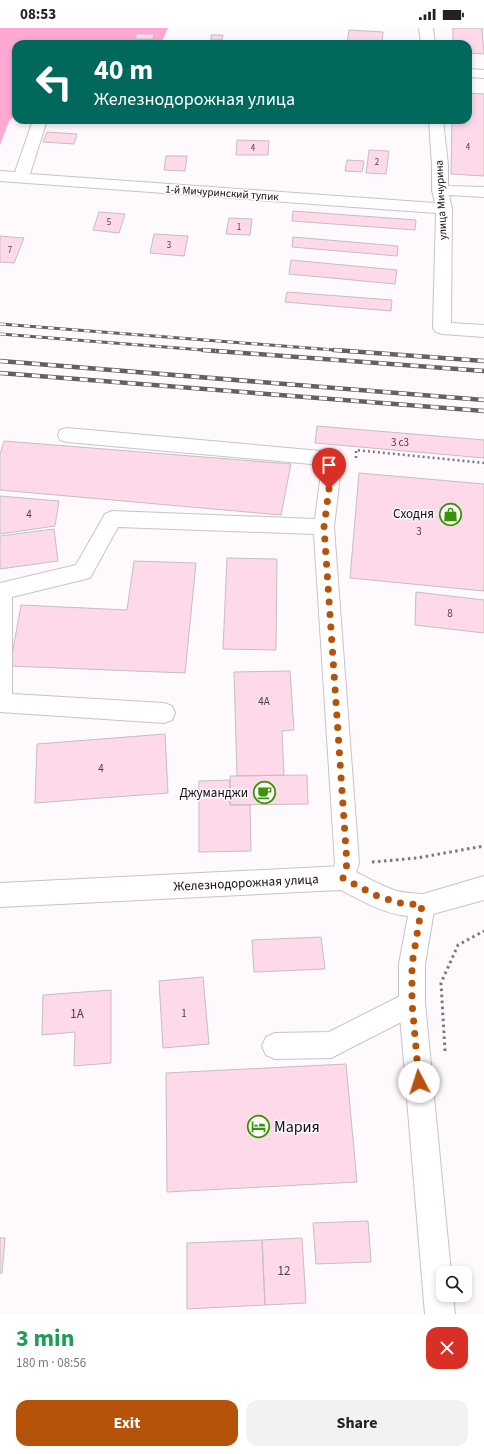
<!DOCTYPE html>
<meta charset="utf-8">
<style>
:root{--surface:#fff;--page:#f2f2f2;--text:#222;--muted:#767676;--accent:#b45309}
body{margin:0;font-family:"Source Sans 3",sans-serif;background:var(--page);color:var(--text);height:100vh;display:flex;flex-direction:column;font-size:15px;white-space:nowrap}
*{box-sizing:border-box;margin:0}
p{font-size:13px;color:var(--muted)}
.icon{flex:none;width:22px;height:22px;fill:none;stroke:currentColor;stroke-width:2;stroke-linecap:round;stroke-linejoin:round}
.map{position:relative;height:1286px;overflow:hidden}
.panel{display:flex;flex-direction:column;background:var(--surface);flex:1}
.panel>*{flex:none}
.banner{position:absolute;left:12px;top:12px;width:460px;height:84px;border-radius:12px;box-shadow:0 2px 6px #0003;background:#00695c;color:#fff;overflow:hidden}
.tools{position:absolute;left:436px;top:1238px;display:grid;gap:8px}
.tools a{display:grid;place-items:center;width:36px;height:36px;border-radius:8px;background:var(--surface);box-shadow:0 2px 6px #0003;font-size:20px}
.pin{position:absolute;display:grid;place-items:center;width:34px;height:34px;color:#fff;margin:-41px -17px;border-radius:50% 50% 50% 0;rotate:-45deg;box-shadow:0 0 4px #0007}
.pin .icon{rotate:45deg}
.me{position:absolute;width:44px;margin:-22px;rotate:355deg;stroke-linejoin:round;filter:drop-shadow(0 0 3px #0008)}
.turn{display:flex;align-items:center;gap:14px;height:84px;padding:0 16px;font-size:18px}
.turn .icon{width:52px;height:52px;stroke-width:2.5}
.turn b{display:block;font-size:28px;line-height:34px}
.round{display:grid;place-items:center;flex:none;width:42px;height:42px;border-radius:12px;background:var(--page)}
.overview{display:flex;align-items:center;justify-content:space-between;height:68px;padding:0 16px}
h1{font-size:24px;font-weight:700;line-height:30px;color:#1e9e55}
.action{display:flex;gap:8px;margin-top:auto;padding:8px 16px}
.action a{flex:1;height:46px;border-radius:12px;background:var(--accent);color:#fff;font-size:16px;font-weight:700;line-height:46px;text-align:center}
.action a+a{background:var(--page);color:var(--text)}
.status{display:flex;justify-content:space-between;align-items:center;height:28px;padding:0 20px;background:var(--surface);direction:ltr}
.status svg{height:11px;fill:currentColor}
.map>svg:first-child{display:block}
</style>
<div class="status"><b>08:53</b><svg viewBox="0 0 49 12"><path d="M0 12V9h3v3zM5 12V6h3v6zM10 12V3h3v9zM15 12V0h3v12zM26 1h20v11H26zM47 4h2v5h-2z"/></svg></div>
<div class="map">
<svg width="484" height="1286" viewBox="0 0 484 1286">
<rect width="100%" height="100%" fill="#fef9fc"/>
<path fill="#fea9d3" d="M0 0H168L161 16H16V87L9 93 0 117Z"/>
<path fill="#fdd9ea" stroke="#c4bfc1" d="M453 0H482L484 26 468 25V16H453Z
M349 2 383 4 382 16H347Z
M136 6H154L153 11H136Z
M211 7H223L222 12H211Z
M468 65 484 66V148L451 146 452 92H468Z
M47 104 77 106 74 116 43 114Z
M237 112 269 113 268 127H236Z
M369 122 389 123 386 146 366 145Z
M166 128H187L185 143 164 142Z
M347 132 364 133 362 144 345 143Z
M293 183 416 192 415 202 292 193Z
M99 184 125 186 119 205 93 202Z
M229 190 252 191 250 207 226 206Z
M154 206 188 208 184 228 150 225Z
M0 208 24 210 14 235 0 234Z
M293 209 398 218 397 228 292 219Z
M291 232 397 242 395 256 289 246Z
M287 264 392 272 391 283 285 274Z
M317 398 484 412V430L315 415Z
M4 413 291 436 281 487 0 462V427Z
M359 445 484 456V563L350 550Z
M0 468 59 473 55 498 0 506Z
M54 501 58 533 0 541V508Z
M227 530 277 531 276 622 223 621Z
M134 533 196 535 185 645 10 638 21 577 127 582Z
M416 564 484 572V605L415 597Z
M290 643 294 702 282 703 284 747 237 748 234 644Z
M165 706 168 765 35 775 37 716Z
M307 747 308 776 230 777V748Z
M230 752V777H250L251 823 199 824V753Z
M321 909 325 941 254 944 252 912Z
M203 949 209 1016 163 1020 159 953Z
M111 962V1035L74 1038 75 1004 42 1007 43 967Z
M346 1036 357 1154 167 1164 166 1045Z
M368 1193 371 1234 316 1236 313 1195Z
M0 1210H5L2 1245H0Z
M302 1210 306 1275 265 1277 262 1212Z
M262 1212 265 1277 187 1281V1215Z"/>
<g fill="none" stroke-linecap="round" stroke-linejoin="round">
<defs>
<path id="minor" d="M419 0H433L435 16H421Z
M468 41 484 42V50L468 49Z
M33 92H47L30 146 435 175 432 162V137L429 92H443L448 137V158L484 159V169L449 167 452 181 451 295 484 297V309L442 306 436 304 433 300 436 185 0 153V143L15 144Z
M67 400 332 424 339 426 342 431 334 499 359 835 352 858 343 862 334 858 331 850 335 835 314 506 118 499 90 550 12 569V666L164 675 172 678 175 685 172 692 164 695 0 684V555L76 537 105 486 112 483 315 491 322 437 67 414 60 412 58 407 60 402Z
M484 848V872L422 889 413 885 409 877 413 869Z
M412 962 421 966 425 975 421 984 331 1030 275 1031 266 1027 262 1018 266 1009 275 1005 329 1004Z"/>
<path id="major" d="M343 838C362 846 378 857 397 863 409 866 420 864 431 869L435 877 425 936V975L451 1245H443V1267H453L455 1286H425L399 975V936L408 888C384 886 362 873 341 862L0 879V855Z"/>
</defs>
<use href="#minor" stroke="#c8c3c6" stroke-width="2"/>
<use href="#major" stroke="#c8c3c6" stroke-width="2"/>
<path stroke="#7c787a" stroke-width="2.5" stroke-dasharray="2 3" stroke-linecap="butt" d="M356 430V422L484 435"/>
<path stroke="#7c787a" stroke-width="3" stroke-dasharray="2.5 3.5" stroke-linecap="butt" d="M372 834 417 830 484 818
M445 1023 441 955 458 917 484 903
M465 1256 466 1263"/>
<use href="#minor" fill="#fff" fill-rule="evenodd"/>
<use href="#major" fill="#fff" fill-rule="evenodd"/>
<defs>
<path id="rail-far1" d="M0 296 347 323
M0 306 216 323"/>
<path id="rail" d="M203 322 484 343
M334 322 484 333
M0 333 484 372
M0 345 484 383"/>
</defs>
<use href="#rail-far1" stroke="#646062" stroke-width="3"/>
<use href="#rail" stroke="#646062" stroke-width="4.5"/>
<use href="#rail-far1" stroke="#fef9fc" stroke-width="2" stroke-dasharray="6" stroke-linecap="butt"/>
<use href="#rail" stroke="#fef9fc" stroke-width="3" stroke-dasharray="8" stroke-linecap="butt"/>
</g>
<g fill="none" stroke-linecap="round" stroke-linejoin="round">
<path stroke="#b45309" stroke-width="7" stroke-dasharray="0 12.6" d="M329 461 324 499 347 836 343 850 375 867 399 875 422 877 412 936V975L419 1054"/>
</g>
<defs>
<symbol id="shop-ring" viewBox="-11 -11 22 22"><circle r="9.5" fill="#fef9fc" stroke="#399307" stroke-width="1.5"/><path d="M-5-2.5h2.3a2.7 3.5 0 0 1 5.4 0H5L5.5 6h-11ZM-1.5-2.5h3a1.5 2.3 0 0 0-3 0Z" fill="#399307"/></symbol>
<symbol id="cafe-ring" viewBox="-11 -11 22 22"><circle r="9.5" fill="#fef9fc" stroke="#399307" stroke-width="1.5"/><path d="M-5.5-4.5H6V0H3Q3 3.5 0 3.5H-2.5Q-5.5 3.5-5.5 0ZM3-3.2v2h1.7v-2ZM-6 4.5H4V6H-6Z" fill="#399307"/></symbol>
<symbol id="hotel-ring" viewBox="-11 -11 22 22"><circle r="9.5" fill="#fef9fc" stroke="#399307" stroke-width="1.5"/><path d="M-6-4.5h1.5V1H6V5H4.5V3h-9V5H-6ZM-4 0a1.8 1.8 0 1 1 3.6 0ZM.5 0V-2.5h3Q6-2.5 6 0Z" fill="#399307"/></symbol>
</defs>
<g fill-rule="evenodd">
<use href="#shop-ring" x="438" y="474" width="25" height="25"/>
<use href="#cafe-ring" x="252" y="752" width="25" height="25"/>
<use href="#hotel-ring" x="246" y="1086" width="25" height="25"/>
</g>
<g text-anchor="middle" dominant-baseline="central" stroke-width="3" stroke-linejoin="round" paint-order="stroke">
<g font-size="9" fill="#4c4246">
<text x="468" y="119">4</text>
<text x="253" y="120">4</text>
<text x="377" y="134">2</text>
<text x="109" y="194">5</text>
<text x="239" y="199">1</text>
<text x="169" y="217">3</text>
<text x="10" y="222">7</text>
</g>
<g font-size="11" fill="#110f10" stroke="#fef9fc">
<text transform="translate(222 165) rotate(4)">1-й Мичуринский тупик</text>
<text transform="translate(441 172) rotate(-93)">улица Мичурина</text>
</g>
<g font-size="11" fill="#4c4246">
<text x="400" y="414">3 с3</text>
<text x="29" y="486">4</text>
<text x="419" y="503">3</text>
<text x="450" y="585">8</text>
<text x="264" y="673">4А</text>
<text x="101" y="740">4</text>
<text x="184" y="985">1</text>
</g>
<g font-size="13" fill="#110f10" stroke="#fef9fc" text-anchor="end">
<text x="434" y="486">Сходня</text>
<text x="248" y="765">Джуманджи</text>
</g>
<g font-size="13" fill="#110f10" stroke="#fef9fc">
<text transform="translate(246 855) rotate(-3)">Железнодорожная улица</text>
</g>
<g font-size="13" fill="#4c4246">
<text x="77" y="986">1А</text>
<text x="284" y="1243">12</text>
</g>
<g font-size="16" fill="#110f10" stroke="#fef9fc" text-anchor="start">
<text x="274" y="1099">Мария</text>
</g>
</g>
</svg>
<div class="tools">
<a><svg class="icon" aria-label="search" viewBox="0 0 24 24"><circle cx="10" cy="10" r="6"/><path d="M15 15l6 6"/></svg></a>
</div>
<div class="pin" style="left:329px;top:461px;background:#d93025"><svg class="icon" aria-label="arrive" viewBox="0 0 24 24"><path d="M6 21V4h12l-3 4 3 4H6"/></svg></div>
<svg class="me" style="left:419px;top:1054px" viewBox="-20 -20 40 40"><circle r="19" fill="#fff"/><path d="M0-13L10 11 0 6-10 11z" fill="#b45309"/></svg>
<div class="banner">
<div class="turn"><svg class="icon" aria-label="left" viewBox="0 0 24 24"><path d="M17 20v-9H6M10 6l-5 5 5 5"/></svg><div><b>40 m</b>Железнодорожная улица</div></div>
</div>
</div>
<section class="panel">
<div class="overview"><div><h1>3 min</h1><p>180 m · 08:56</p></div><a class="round" style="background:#d93025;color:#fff"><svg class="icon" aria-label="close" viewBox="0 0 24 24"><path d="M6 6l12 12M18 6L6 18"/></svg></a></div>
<div class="action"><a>Exit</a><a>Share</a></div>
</section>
